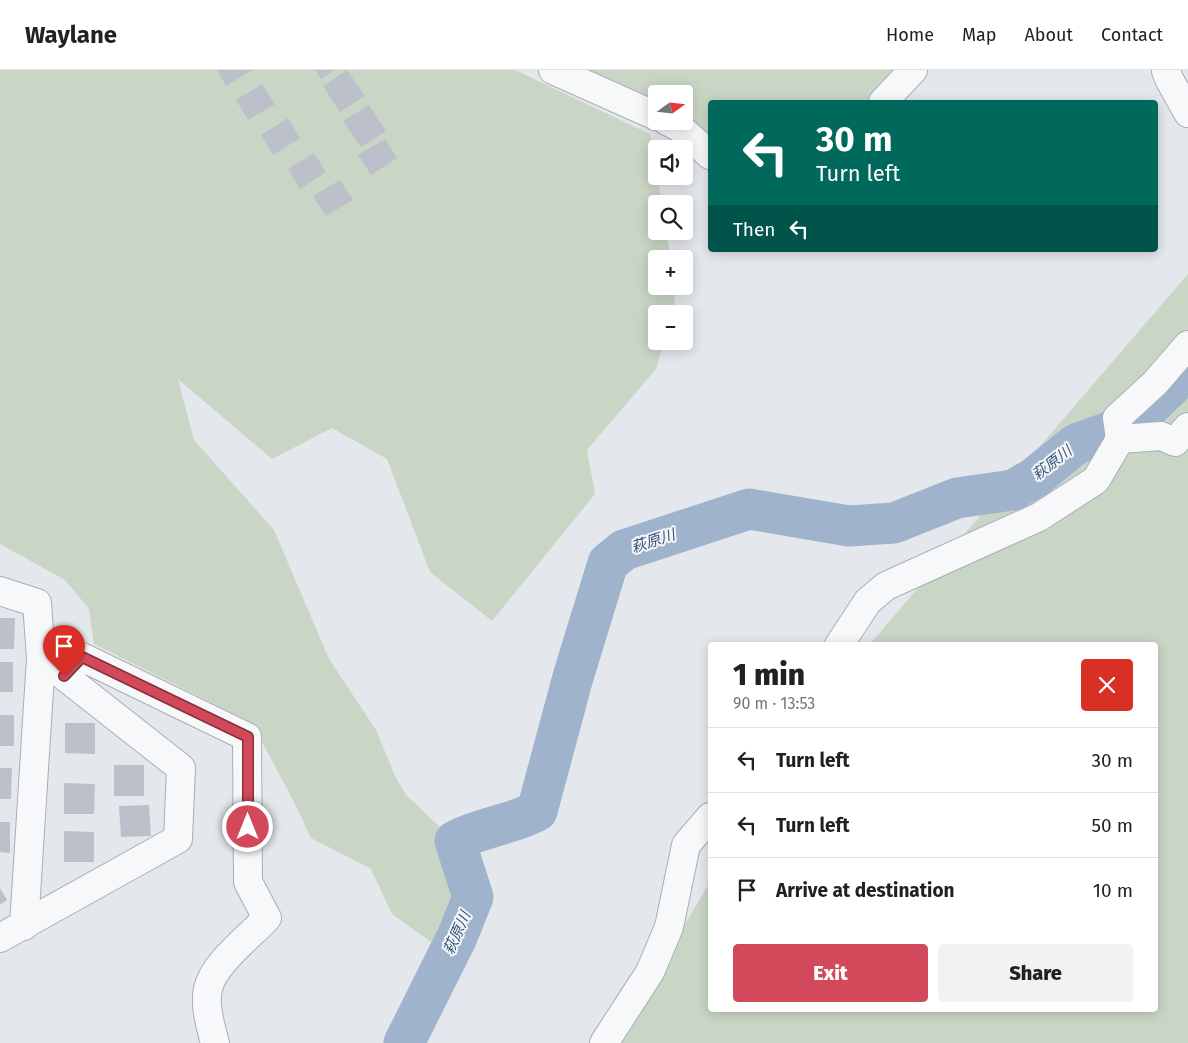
<!DOCTYPE html>
<meta charset="utf-8">
<style>
:root{--surface:#fff;--page:#f2f2f2;--text:#202124;--muted:#757577;--line:#e0e0e0;--accent:#d1495b}
body{margin:0;font-family:"Fira Sans","Noto Sans JP",sans-serif;background:var(--page);color:var(--text);height:100vh;display:flex;flex-direction:column;font-size:19px;white-space:nowrap}
*{box-sizing:border-box;margin:0}
p{font-size:16px;color:var(--muted)}
.icon{flex:none;width:28px;height:28px;fill:none;stroke:currentColor;stroke-width:2;stroke-linecap:round;stroke-linejoin:round}
.map{position:relative;flex:1;overflow:hidden}
.drawer{position:absolute;left:708px;top:572px;width:450px;height:370px;display:flex;flex-direction:column;background:var(--surface);border-radius:5px;box-shadow:0 2px 12px #0003}
.drawer>*{flex:none}
.guide{position:absolute;left:708px;top:30px;width:450px;height:152px;border-radius:5px;box-shadow:0 2px 12px #0003;background:#00695c;color:#fff;overflow:hidden}
.needle{width:32px;rotate:75deg}
.buttons{position:absolute;left:648px;top:15px;display:grid;gap:10px}
.buttons a{display:grid;place-items:center;width:45px;height:45px;border-radius:5px;background:var(--surface);box-shadow:0 2px 12px #0003;font-size:25px}
.pin{position:absolute;display:grid;place-items:center;width:42px;height:42px;color:#fff;margin:-51px -21px;border-radius:50% 50% 50% 0;rotate:-45deg;box-shadow:0 0 5px #0007}
.pin .icon{rotate:45deg}
.me{position:absolute;width:55px;margin:-28px;rotate:0deg;stroke-linejoin:round;filter:drop-shadow(0 0 4px #0008)}
.turn{display:flex;align-items:center;gap:18px;height:105px;padding:0 25px;font-size:22px}
.turn .icon{width:65px;height:65px;stroke-width:2.5}
.turn b{display:block;font-size:35px;line-height:42px}
.then{display:flex;align-items:center;height:48px;padding:0 25px;background:#0003;gap:10px;font-size:19px}
.round{display:grid;place-items:center;flex:none;width:52px;height:52px;border-radius:5px;background:var(--page)}
.summary{display:flex;align-items:center;justify-content:space-between;height:85px;padding:0 25px}
h1{font-size:30px;font-weight:800;line-height:38px}
.cta{display:flex;gap:10px;margin-top:auto;padding:10px 25px}
.cta a{flex:1;height:58px;border-radius:5px;background:var(--accent);color:#fff;font-size:20px;font-weight:800;line-height:58px;text-align:center}
.cta a+a{background:var(--page);color:var(--text)}
ul{padding:0;list-style:none}
li{display:flex;align-items:center;gap:15px;height:65px;padding:0 25px;border-top:1px solid var(--line)}
li div{flex:1}
li b{display:block;font-size:19px}
li em{font-style:normal}
header{display:flex;align-items:center;gap:30px;box-sizing:border-box;height:70px;padding:0 25px;background:var(--surface);border-bottom:1px solid var(--line)}
header strong{font-size:24px}
nav{display:flex;gap:28px;margin-inline-start:auto;font-size:18px}
.map>svg:first-child{display:block}
</style>
<header>
<strong>Waylane</strong>
<nav><a>Home</a><a>Map</a><a>About</a><a>Contact</a></nav>
</header>
<div class="map">
<svg width="1188" height="973" viewBox="0 0 1188 973">
<rect width="100%" height="100%" fill="#e4e7ec"/>
<path fill="#c9d6c5" d="M0 0H515L650 64 662 134H656V161H666L671 189H656V216H673L675 232 672 244H656V271H664L656 299 587 380 595 424 492 551 430 502 387 389 332 358 272 389 178 309 194 370 274 460 329 589 376 660 396 708 406 725 455 771 468 829 441 879 392 844 371 799 311 768 293 730 252 653 94 574 89 539 65 510 0 474Z
M581 0H894L866 32H710V72L684 48V24H656V35Z
M1188 204V973H614L710 812V940H1155V575H869Z"/>
<g fill="none" stroke-linecap="round" stroke-linejoin="round">
<path stroke="#9fb4cc" stroke-width="41" d="M404 973 457 867 473 827 455 771C481 757 511 755 537 741L573 607 608 493 624 480 749 439 849 456 894 453 957 428 1013 420 1034 408 1076 374 1131 354 1188 300"/>
</g>
<path fill="#bbc0ca" d="M217 0H252L226 16Z
M315 0H335L321 9Z
M347 0 365 26 340 42 323 16Z
M262 14 275 34 248 50 236 30Z
M369 35 386 61 361 77 343 51Z
M288 48 300 68 273 85 261 65Z
M385 69 397 88 371 105 358 85Z
M314 83 326 102 300 119 288 99Z
M340 110 353 130 326 146 313 126Z
M0 548H15L14 579H0Z
M0 592H13V622H0Z
M0 645H14V676H0Z
M65 653H95V684L65 683Z
M114 695H144V726H114Z
M0 698H12L11 729H0Z
M64 713 95 714 94 744H64Z
M149 735 151 766 121 767 119 736Z
M0 752H10V783L0 782Z
M64 761 94 762V792H64Z
M0 818 7 830 0 835Z"/>
<g fill="none" stroke-linecap="round" stroke-linejoin="round">
<defs>
<path id="minor" d="M553 0 656 46
M1166 1 1169 9 1188 43
M883 32 913 0
M667 51 679 57 710 85
M1120 369 1161 366 1175 372 1188 357
M0 521 37 533 41 588 24 856
M839 575 868 531 886 516 1039 447 1096 410 1120 369 1117 348 1155 313 1188 275
M64 606 82 587 247 667 248 812 267 848C249 867 213 894 208 919 204 936 211 957 215 973
M0 868 178 769 181 698 41 588
M604 973 650 902 669 857 686 775 710 747"/>
</defs>
<use href="#minor" stroke="#a9aeb7" stroke-width="30"/>
<use href="#minor" stroke="#f7f8fa" stroke-width="28"/>
</g>
<g fill="none" stroke-linecap="round" stroke-linejoin="round">
<defs>
<path id="route" d="M64 606 82 587 248 667V757"/>
</defs>
<use href="#route" stroke="#882f3b" stroke-width="12"/>
<use href="#route" stroke="#d1495b" stroke-width="9"/>
</g>
<g text-anchor="middle" dominant-baseline="central" stroke-width="4" stroke-linejoin="round" paint-order="stroke">
<g font-size="15" font-style="italic" fill="#34527a" stroke="#f4f6f9">
<text transform="translate(1052 393) rotate(-38)">萩原川</text>
<text transform="translate(653 471) rotate(-18)">萩原川</text>
<text transform="translate(457 863) rotate(-66)">萩原川</text>
</g>
</g>
</svg>
<div class="buttons">
<a><svg class="needle" viewBox="-14 -14 28 28"><path d="M0-13l5 13h-10z" fill="#e53935"/><path d="M0 13l5-13h-10z" fill="#757577"/></svg></a>
<a><svg class="icon" aria-label="sound" viewBox="0 0 24 24"><path d="M4 9h4l5-4v14l-5-4H4zM17 9q2 3 0 6"/></svg></a>
<a><svg class="icon" aria-label="search" viewBox="0 0 24 24"><circle cx="10" cy="10" r="6"/><path d="M15 15l6 6"/></svg></a>
<a>+</a>
<a>−</a>
</div>
<div class="pin" style="left:64px;top:606px;background:#d93025"><svg class="icon" aria-label="arrive" viewBox="0 0 24 24"><path d="M6 21V4h12l-3 4 3 4H6"/></svg></div>
<svg class="me" style="left:248px;top:757px" viewBox="-20 -20 40 40"><circle r="17" fill="#d1495b" stroke="#fff" stroke-width="3"/><path d="M0-11L8 9 0 5-8 9z" fill="#fff"/></svg>
<div class="guide">
<div class="turn"><svg class="icon" aria-label="left" viewBox="0 0 24 24"><path d="M17 20v-9H6M10 6l-5 5 5 5"/></svg><div><b>30 m</b>Turn left</div></div>
<div class="then">Then<svg class="icon" aria-label="left" viewBox="0 0 24 24"><path d="M17 20v-9H6M10 6l-5 5 5 5"/></svg></div>
</div>
<section class="drawer">
<div class="summary"><div><h1>1 min</h1><p>90 m · 13:53</p></div><a class="round" style="background:#d93025;color:#fff"><svg class="icon" aria-label="close" viewBox="0 0 24 24"><path d="M6 6l12 12M18 6L6 18"/></svg></a></div>
<ul>
<li><svg class="icon" aria-label="left" viewBox="0 0 24 24"><path d="M17 20v-9H6M10 6l-5 5 5 5"/></svg><div><b>Turn left</b></div><em>30 m</em></li>
<li><svg class="icon" aria-label="left" viewBox="0 0 24 24"><path d="M17 20v-9H6M10 6l-5 5 5 5"/></svg><div><b>Turn left</b></div><em>50 m</em></li>
<li><svg class="icon" aria-label="arrive" viewBox="0 0 24 24"><path d="M6 21V4h12l-3 4 3 4H6"/></svg><div><b>Arrive at destination</b></div><em>10 m</em></li>
</ul>
<div class="cta"><a>Exit</a><a>Share</a></div>
</section>
</div>
